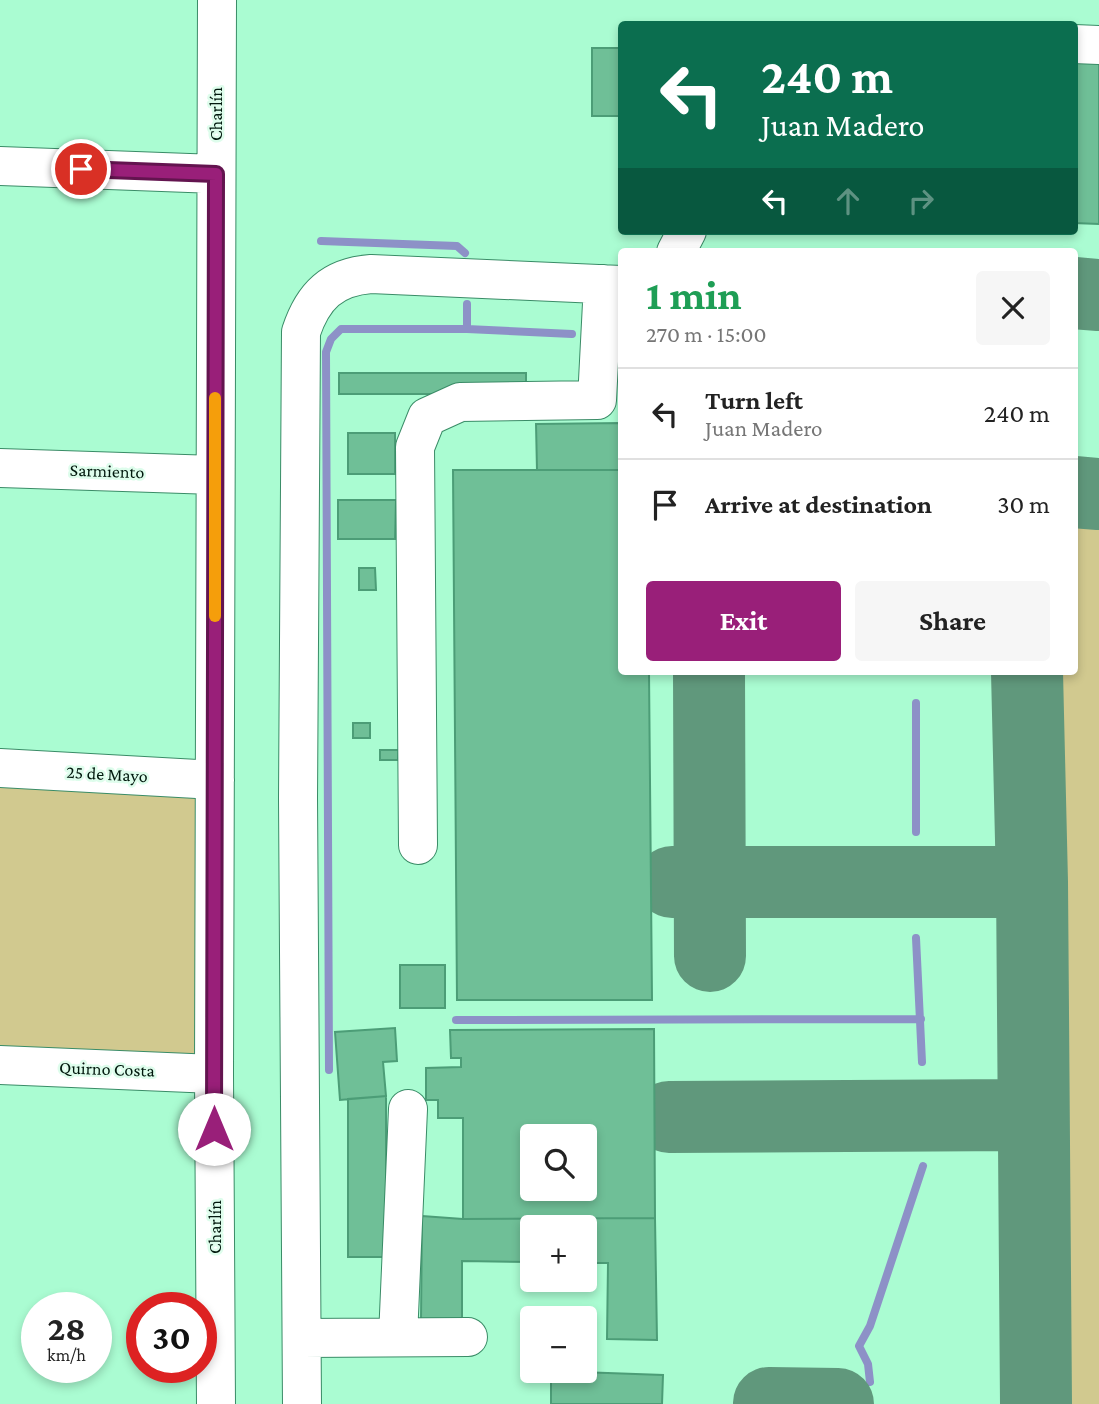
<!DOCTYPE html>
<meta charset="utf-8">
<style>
:root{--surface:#fff;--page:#f6f6f6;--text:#222;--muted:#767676;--line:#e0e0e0;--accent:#991f79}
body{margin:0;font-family:"Crimson Pro",serif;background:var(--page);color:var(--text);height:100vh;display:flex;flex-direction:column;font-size:26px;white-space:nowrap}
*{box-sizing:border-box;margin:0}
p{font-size:23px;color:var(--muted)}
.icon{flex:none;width:38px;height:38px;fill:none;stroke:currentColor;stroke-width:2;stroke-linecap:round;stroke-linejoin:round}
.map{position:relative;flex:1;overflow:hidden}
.side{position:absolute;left:618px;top:248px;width:460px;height:427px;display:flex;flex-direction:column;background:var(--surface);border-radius:7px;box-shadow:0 4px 10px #0003}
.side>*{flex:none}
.top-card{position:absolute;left:618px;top:21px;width:460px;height:214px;border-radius:7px;box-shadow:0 4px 10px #0003;background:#0b6e4f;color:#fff;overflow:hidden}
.buttons{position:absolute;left:520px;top:1124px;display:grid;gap:14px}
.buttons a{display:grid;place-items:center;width:77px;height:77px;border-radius:7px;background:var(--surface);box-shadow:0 4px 10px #0003;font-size:35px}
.speed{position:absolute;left:21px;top:1292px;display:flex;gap:14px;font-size:35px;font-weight:700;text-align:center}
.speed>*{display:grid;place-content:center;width:91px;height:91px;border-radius:50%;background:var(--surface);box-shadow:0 4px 10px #0003;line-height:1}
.speed small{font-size:18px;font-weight:400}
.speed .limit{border:10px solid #d22;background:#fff;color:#111}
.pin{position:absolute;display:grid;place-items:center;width:60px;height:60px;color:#fff;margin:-30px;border:4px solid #fff;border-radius:50%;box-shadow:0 2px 7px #0007}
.me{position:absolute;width:77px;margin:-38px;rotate:0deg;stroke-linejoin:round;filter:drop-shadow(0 0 5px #0008)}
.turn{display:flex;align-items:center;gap:24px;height:147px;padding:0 28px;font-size:32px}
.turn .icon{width:91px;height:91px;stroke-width:2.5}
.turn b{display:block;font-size:49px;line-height:60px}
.lanes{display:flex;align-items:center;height:66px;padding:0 28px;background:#0003;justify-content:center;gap:35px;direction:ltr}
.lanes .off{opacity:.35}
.round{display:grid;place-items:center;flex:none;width:74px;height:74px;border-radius:7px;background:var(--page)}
.overview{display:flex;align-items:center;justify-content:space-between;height:119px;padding:0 28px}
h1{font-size:42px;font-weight:700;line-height:52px;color:#1e9e55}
.action{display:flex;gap:14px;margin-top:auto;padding:14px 28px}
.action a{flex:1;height:80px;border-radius:7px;background:var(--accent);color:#fff;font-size:28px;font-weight:700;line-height:80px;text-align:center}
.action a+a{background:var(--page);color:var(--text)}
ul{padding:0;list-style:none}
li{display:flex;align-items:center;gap:21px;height:91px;padding:0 28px;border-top:2px solid var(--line)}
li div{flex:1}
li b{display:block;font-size:26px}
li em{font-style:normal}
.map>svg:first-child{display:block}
</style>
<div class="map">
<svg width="1099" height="1404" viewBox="0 0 1099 1404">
<rect width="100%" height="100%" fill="#aafcd2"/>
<path fill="#d1c98f" d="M1087 519 1099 520V1404H1065L1058 672H1074L1075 525Z
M0 782 199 797 197 1053 189 1057 0 1051Z"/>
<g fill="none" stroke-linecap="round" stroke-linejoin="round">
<path stroke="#8d91c7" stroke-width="8" d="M321 241 457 246 465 253
M467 329V304
M916 832V703
M916 938 922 1062
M456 1020 921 1019
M329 1070 326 352 331 339 341 329H467L572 334
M870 1382 868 1364 859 1346 870 1326 923 1166"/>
<path stroke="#60987c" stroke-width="72" d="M1074 293 1099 295
M1074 492 1099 494
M709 672 710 956
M1027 672 1032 882 1036 1404
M672 882H1032
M669 1117 1033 1115
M769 1403 838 1404"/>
</g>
<path fill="#6fbf97" stroke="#4c9d77" stroke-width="2" fill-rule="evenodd" d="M592 48H621V116H592Z
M1074 59 1099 60V224L1074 223Z
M339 373H526V394H339Z
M621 423V470H537L536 424Z
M348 433H395V474H348Z
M453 470H621V672H649L652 1000H457Z
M338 500H396L395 539H338Z
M359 568H375L376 590H359Z
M353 723H370V738H353Z
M380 750H399L398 760H380Z
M400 965H445V1008H400Z
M395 1028 397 1061 383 1062 386 1096 340 1100 335 1032Z
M654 1029 655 1218 463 1219V1118H438V1100H426V1068L461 1067V1058H451L450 1030ZM532 1136H584V1188H532Z
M386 1096V1257H348V1099Z
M422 1216 463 1219 655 1218 657 1340 607 1339 608 1263H584V1227H532V1262L462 1261V1322L421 1321Z
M551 1371 663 1375 662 1404H551Z"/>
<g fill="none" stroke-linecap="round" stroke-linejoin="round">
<defs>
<path id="minor" d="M1074 44 1099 45
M0 166 216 174
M676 252 687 231
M0 468 215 475
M0 768 215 780
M418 845 415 447 427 417 460 402 597 400 603 284
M0 1065 214 1074
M398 1337 408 1109
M302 1338 468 1337
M216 1404 214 1074 217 0
M302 1404 298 798 301 332C313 296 332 277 371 274L621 285"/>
</defs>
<use href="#minor" stroke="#3a8c67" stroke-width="40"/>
<use href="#minor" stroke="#fff" stroke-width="38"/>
</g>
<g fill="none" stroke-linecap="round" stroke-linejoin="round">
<defs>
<path id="route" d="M81 169 216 174 214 1129"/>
</defs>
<use href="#route" stroke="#63144f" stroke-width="18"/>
<use href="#route" stroke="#991f79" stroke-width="12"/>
<path stroke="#f59e0b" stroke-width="12" d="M215 616V398"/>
</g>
<g text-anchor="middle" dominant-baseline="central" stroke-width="5" stroke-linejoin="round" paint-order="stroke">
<g font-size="18" fill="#01180d" stroke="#defdec">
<text transform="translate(216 114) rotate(-90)">Charlín</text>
<text transform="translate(107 471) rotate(2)">Sarmiento</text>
<text transform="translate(107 774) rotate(3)">25 de Mayo</text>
<text transform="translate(107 1069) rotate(2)">Quirno Costa</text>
<text transform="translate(215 1227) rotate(-90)">Charlín</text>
</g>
</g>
</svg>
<div class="buttons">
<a><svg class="icon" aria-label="search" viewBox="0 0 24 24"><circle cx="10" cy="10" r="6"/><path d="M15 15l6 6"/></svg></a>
<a>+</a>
<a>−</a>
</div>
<div class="speed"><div>28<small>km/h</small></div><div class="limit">30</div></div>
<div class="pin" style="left:81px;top:169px;background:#d93025"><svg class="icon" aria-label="arrive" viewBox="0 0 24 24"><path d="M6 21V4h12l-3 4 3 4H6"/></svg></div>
<svg class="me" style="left:214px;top:1129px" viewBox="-20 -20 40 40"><circle r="19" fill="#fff"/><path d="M0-13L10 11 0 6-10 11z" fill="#991f79"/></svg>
<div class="top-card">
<div class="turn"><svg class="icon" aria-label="left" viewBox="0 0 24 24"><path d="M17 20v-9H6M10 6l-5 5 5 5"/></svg><div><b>240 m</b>Juan Madero</div></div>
<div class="lanes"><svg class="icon" aria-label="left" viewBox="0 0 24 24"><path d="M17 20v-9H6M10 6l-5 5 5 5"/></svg><svg class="icon off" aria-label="ahead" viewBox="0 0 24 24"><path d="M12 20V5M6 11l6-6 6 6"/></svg><svg class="icon off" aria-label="right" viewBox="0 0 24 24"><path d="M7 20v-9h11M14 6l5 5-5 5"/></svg></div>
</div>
<section class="side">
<div class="overview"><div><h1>1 min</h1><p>270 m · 15:00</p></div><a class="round"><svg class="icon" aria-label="close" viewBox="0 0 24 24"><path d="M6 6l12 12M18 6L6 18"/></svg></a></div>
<ul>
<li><svg class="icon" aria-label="left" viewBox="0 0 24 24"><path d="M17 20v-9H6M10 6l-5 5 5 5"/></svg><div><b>Turn left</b><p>Juan Madero</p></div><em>240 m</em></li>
<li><svg class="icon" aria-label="arrive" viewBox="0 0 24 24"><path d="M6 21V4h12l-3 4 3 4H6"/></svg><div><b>Arrive at destination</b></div><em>30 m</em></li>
</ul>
<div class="action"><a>Exit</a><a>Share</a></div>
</section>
</div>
